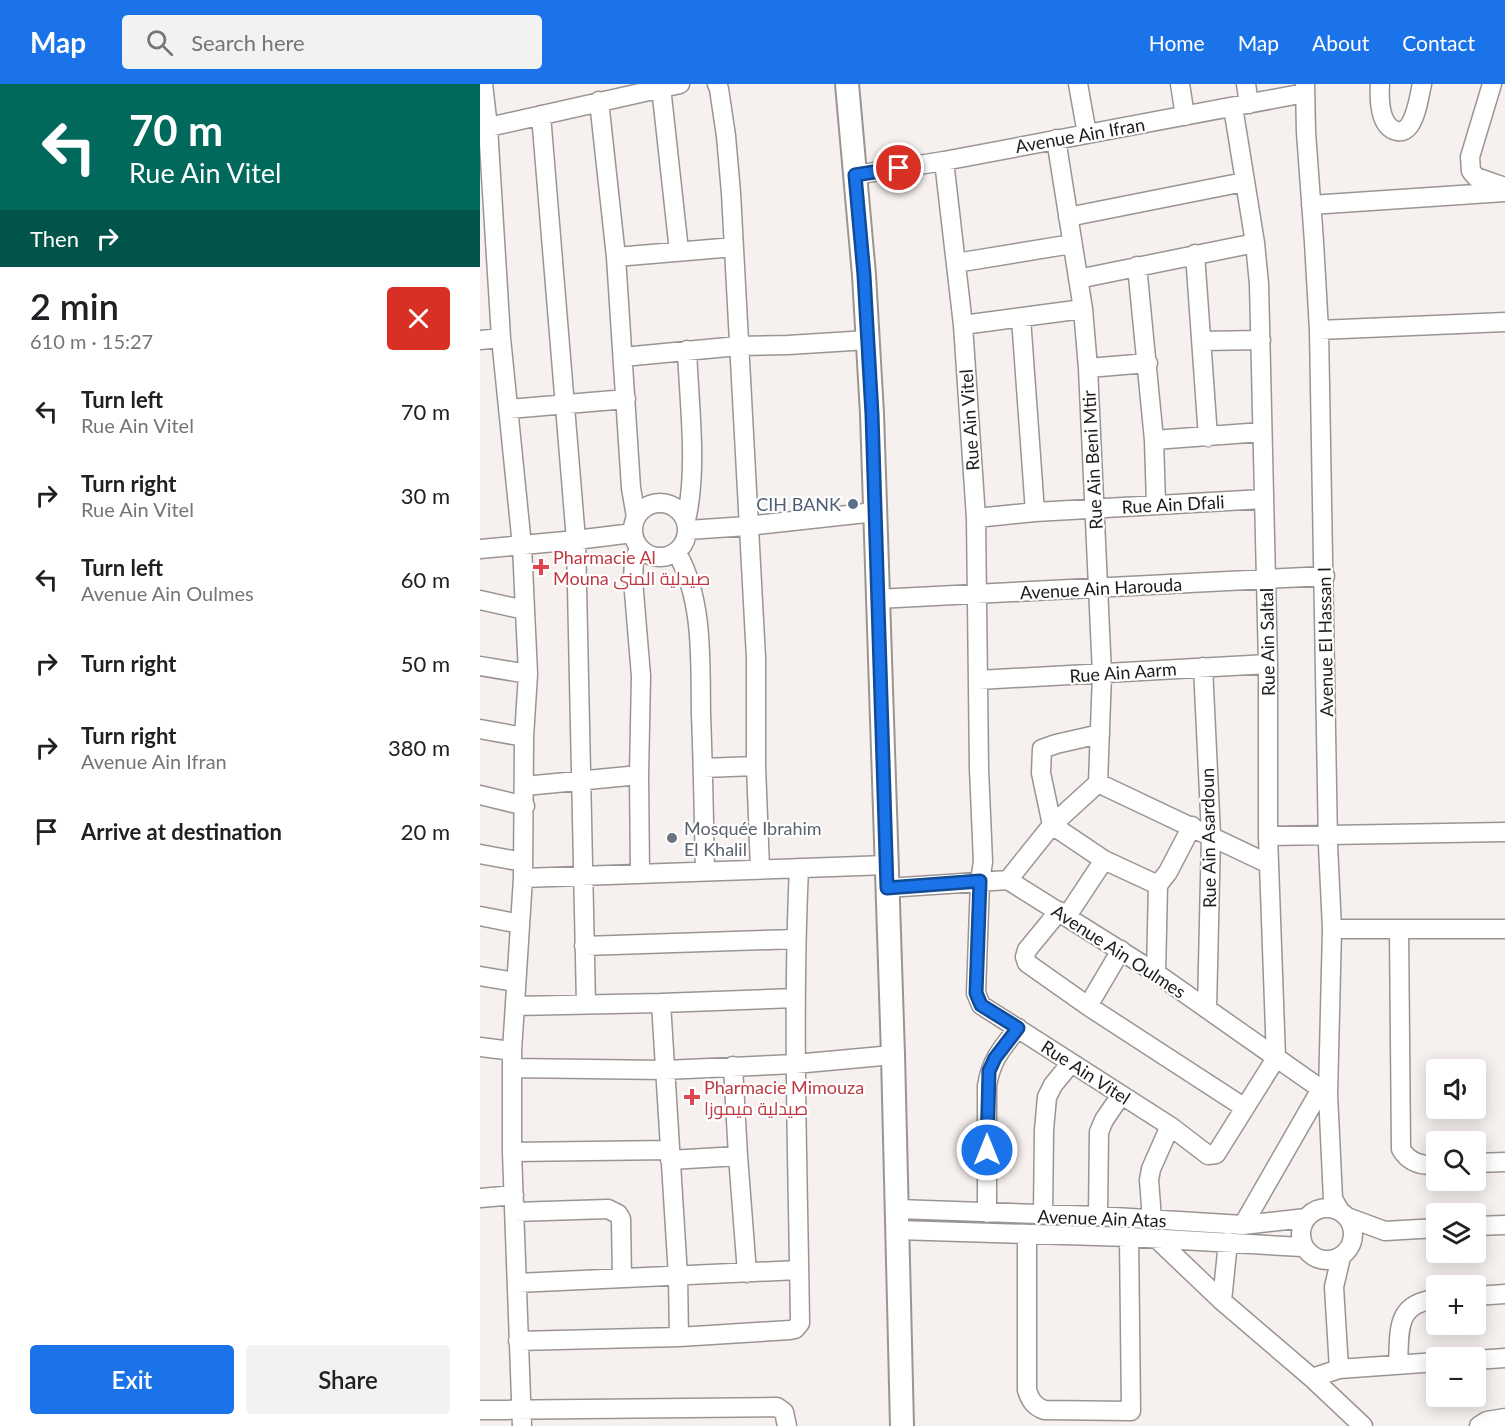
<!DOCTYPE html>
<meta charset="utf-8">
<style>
:root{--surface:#fff;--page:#f2f2f2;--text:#202124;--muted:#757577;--accent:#1a73e8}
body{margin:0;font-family:Lato,Cairo,sans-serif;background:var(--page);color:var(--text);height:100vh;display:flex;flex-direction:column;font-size:22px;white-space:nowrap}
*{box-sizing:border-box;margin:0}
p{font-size:20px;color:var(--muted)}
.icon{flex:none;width:33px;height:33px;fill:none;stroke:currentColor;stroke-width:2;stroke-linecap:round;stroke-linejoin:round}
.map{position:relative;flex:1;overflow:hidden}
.side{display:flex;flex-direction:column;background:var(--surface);width:480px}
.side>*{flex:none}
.top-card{background:#00695c;color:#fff;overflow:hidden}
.tools{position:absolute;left:946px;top:975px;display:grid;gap:12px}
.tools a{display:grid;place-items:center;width:60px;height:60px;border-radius:6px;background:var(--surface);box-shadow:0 3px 15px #0003;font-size:30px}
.pin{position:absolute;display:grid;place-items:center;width:51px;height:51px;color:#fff;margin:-26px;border:3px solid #fff;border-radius:50%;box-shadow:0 2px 6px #0007}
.me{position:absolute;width:66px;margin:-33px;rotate:0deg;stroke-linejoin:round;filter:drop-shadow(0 0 4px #0008)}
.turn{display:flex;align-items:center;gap:21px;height:126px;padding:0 30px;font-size:27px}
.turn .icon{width:78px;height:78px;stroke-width:2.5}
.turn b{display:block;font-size:42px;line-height:51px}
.then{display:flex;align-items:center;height:57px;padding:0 30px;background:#0003;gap:12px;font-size:22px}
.round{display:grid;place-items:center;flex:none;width:63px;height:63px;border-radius:6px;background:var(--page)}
.headline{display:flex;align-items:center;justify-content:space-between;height:102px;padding:0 30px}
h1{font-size:36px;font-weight:600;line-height:45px}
.cta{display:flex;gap:12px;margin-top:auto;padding:12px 30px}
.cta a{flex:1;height:69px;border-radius:6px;background:var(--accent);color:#fff;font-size:24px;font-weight:600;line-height:69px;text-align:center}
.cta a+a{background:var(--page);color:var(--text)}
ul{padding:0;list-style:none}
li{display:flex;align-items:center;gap:18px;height:84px;padding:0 30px}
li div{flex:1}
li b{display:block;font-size:22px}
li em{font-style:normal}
header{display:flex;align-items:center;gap:36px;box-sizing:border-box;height:84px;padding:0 30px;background:var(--accent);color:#fff}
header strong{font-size:28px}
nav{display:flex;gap:33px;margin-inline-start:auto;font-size:21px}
.search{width:420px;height:54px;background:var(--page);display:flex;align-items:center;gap:15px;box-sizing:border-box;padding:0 21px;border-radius:6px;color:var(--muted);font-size:22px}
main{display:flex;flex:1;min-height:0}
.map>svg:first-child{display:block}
</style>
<header>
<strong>Map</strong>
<div class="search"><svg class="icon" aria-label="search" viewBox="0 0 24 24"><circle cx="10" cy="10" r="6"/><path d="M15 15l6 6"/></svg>Search here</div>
<nav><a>Home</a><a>Map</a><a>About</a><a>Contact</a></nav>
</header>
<main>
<section class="side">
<div class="top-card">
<div class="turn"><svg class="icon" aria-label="left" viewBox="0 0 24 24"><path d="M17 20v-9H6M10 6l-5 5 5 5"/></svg><div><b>70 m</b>Rue Ain Vitel</div></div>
<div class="then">Then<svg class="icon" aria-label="right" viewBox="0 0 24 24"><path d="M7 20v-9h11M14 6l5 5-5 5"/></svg></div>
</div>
<div class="headline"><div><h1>2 min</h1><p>610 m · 15:27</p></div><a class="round" style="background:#d93025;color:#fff"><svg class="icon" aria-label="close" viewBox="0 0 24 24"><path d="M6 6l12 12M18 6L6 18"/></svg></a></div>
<ul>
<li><svg class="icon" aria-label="left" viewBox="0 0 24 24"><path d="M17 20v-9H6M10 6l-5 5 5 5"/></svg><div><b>Turn left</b><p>Rue Ain Vitel</p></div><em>70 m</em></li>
<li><svg class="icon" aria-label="right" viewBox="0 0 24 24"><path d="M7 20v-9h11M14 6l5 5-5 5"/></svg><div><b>Turn right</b><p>Rue Ain Vitel</p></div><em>30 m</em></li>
<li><svg class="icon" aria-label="left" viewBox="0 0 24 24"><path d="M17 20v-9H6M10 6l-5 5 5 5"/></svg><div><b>Turn left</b><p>Avenue Ain Oulmes</p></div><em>60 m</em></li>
<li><svg class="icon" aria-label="right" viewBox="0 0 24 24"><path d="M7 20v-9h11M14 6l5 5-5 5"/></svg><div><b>Turn right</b></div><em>50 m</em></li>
<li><svg class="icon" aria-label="right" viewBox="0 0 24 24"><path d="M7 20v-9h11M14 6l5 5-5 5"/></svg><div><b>Turn right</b><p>Avenue Ain Ifran</p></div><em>380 m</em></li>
<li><svg class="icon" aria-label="arrive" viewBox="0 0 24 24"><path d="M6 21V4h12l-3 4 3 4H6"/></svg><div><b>Arrive at destination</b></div><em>20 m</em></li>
</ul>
<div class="cta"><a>Exit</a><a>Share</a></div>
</section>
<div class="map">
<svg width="1025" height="1342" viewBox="0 0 1025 1342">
<rect width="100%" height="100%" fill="#f6f0ee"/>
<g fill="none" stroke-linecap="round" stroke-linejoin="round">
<defs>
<path id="minor" d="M3 0 8 43 21 254 42 462 48 590 44 653 43 794 32 967V1068L42 1342
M237 0 239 5 246 52 251 109 276 574V682L280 785
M598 0 607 50
M700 0 705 32
M766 0 769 20
M825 0 826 48 834 158 839 246 848 761 852 845 848 1010 853 1115 860 1127
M900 0C899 14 899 43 917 47 922 48 926 46 929 42 937 31 939 13 942 0
M1012 0 990 73 991 87 996 93 1025 103
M181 3 199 167
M119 17 136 173 151 404 156 433
M61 31 96 456 106 920
M0 45 200 0
M576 55 603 225 608 284 622 590 618 699
M464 77 483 241 496 434 499 685 503 778 500 797 496 909 501 921 690 1042 728 1071 736 1070 796 974 788 752V580L779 200 775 159 753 23
M375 91 464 77 825 9
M831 121 1025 108
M588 133 764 98
M715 170 728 353
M136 173 254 163
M476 179 592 160
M657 182 674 356 676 420
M598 195 775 159
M541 234 555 428
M483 241 603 225
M839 246 1025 238
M0 256 21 254
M722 257 781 256
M143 273 258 262 308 261 388 256
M608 284 668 279
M29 325 146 315
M674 356 782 348
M153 446a27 27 0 1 1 54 0a27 27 0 1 1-54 0Z
M496 434 555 428 783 415
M206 436C218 385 209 319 207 266
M208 446 267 442 395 428
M0 465 96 456 153 449
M159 465 154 476 153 496 161 592 159 691 160 790
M197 469C224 517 220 577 221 630 223 683 224 735 225 787
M397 515 845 492
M0 516 45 526
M0 582 48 590
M723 583 731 751 727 925
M498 596 788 580
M0 645 44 653
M620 650 576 660 562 665 561 689 572 741 624 776 678 801
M223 684 276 682
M618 699 789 780
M45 702 159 691
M0 711 45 722
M788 752 1025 748
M0 770 43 778
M43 794 407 781
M528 796 572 741 618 699
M407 804 528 796 676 889 848 1010
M579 827 547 866 545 873 547 879 608 922 765 1024
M0 832 40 840
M587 832 624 776
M852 845H1025
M919 845 921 1065C929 1079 942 1082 957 1081
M104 862 316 855
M676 889 678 801 688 788 712 742
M0 892 35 898
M35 922 181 919
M608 922 641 866
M0 963 32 967
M253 982 258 1072 267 1189
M32 984 185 986 315 980 413 971
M32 1068 190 1066
M190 1076 258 1072
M996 1079 1025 1078
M0 1114 34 1111
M821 1150a26 26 0 1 1 52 0a26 26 0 1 1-52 0Z
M417 1125 618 1132 763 1141 826 1134
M34 1128 128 1125 138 1130 141 1135 142 1194
M507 1129V1002C511 976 522 964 538 944
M563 1131 564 1046 567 1013 573 1001 591 979
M618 1132 619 1048 624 1036 641 1011
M867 1133 905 1147 957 1144
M672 1135 669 1096 671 1085 690 1042
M763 1141 841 1005
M996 1142 1025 1141
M417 1146 649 1153 822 1163V1160
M547 1151V1306C550 1316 554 1322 564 1326L651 1327 649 1153
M677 1155 742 1217 832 1294 883 1342
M37 1199 319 1186
M996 1212 1025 1210
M742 1217 748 1158
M199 1253 198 1192 181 919 315 914
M38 1257 199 1253 310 1246 315 1245 320 1239C318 1087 312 935 319 784
M996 1276 1025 1274
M918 1281C920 1248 914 1219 957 1215
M859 1285 957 1278
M832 1294 859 1285 854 1203 861 1173
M0 1326 297 1323 304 1328 307 1342
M999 1342 1007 1337 1025 1334"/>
<path id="major" d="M367 0 384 191 392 330 413 971 422 1342"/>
</defs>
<use href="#minor" stroke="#9a9592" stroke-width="21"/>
<use href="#major" stroke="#9a9592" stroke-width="26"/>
<use href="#minor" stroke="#fff" stroke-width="18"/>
<use href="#major" stroke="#fff" stroke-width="22"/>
</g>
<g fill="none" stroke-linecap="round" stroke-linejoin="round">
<defs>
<path id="route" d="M419 84 375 91 384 191 392 330 407 804 500 797 496 909 501 921 538 944 515 974 509 987 507 1066"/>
</defs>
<use href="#route" stroke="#114b97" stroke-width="15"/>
<use href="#route" stroke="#1a73e8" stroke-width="10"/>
</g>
<circle fill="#5c6f8a" stroke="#fff" stroke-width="2" cx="373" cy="420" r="6"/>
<g fill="#e0444e" stroke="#fff" stroke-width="2">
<path d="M58 474h6v6h6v6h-6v6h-6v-6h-6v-6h6z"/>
<path d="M209 1004h6v6h6v6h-6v6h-6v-6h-6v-6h6z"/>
</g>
<circle fill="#6b7280" stroke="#fff" stroke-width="2" cx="192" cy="754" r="6"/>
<g text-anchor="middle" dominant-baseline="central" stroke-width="4.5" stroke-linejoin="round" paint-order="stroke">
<g font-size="18" fill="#1f1d1c" stroke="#fff">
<text transform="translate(600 51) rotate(-10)">Avenue Ain Ifran</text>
<text transform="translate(489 336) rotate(-94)">Rue Ain Vitel</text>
<text transform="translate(612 376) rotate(-93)">Rue Ain Beni Mtir</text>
<text transform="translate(693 420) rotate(-3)">Rue Ain Dfali</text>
<text transform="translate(621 504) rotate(-3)">Avenue Ain Harouda</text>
<text transform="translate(787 558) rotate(-91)">Rue Ain Saltal</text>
<text transform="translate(845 558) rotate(-91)">Avenue El Hassan I</text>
<text transform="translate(643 588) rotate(-4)">Rue Ain Aarm</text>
<text transform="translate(728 754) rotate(-91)">Rue Ain Asardoun</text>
<text transform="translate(639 867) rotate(33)">Avenue Ain Oulmes</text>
<text transform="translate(606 988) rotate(33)">Rue Ain Vitel</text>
<text transform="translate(622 1134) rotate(2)">Avenue Ain Atas</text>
</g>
<g font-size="18" fill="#4e5e75" stroke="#fff" text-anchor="end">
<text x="361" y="420">CIH BANK</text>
</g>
<g font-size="18" fill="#be3a42" stroke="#fff" text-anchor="start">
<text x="73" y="473">Pharmacie Al<tspan x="73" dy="21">Mouna صيدلية المنى</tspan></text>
<text x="224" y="1003">Pharmacie Mimouza<tspan x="224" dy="21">صيدلية ميموزا</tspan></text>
</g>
<g font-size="18" fill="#5b616d" stroke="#fff" text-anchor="start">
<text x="204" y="744">Mosquée Ibrahim<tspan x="204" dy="21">El Khalil</tspan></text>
</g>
</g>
</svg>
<div class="tools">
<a><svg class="icon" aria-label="sound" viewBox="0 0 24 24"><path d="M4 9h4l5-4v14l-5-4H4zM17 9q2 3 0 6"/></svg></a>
<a><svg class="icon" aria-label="search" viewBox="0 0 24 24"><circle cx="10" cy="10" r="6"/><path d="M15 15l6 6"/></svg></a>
<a><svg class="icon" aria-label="layers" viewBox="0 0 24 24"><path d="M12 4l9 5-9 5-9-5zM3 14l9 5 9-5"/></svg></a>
<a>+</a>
<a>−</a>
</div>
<div class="pin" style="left:419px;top:84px;background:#d93025"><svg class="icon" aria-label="arrive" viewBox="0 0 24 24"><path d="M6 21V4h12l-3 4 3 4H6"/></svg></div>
<svg class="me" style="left:507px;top:1066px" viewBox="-20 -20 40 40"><circle r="17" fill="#1a73e8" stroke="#fff" stroke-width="3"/><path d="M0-11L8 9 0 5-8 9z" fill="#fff"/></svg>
</div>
</main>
